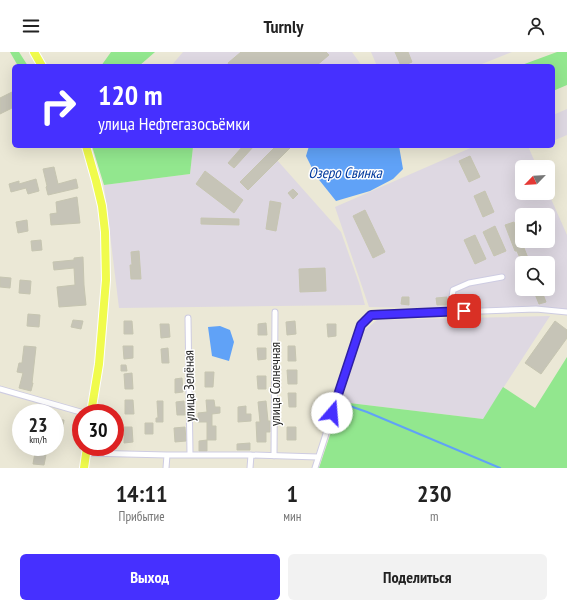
<!DOCTYPE html>
<html lang="ru">
<meta charset="utf-8">
<style>
:root{--surface:#fff;--page:#f2f2f2;--text:#222;--muted:#767676;--accent:#4630ff}
body{margin:0;font-family:"PT Sans Narrow",sans-serif;background:var(--page);color:var(--text);height:100vh;display:flex;flex-direction:column;font-size:15px;white-space:nowrap}
*{box-sizing:border-box;margin:0}
p{font-size:13px;color:var(--muted)}
.icon{flex:none;width:22px;height:22px;fill:none;stroke:currentColor;stroke-width:2;stroke-linecap:round;stroke-linejoin:round}
.map{position:relative;height:416px;overflow:hidden}
.details{display:flex;flex-direction:column;background:var(--surface);flex:1}
.details>*{flex:none}
.guide{position:absolute;left:12px;top:12px;width:543px;height:84px;border-radius:6px;box-shadow:0 4px 16px #0002;background:#4630ff;color:#fff;overflow:hidden}
.needle{width:26px;rotate:245deg}
.controls{position:absolute;left:515px;top:108px;display:grid;gap:8px}
.controls a{display:grid;place-items:center;width:40px;height:40px;border-radius:6px;background:var(--surface);box-shadow:0 4px 16px #0002;font-size:20px}
.speed{position:absolute;left:12px;top:352px;display:flex;gap:8px;font-size:20px;font-weight:700;text-align:center}
.speed>*{display:grid;place-content:center;width:52px;height:52px;border-radius:50%;background:var(--surface);box-shadow:0 4px 16px #0002;line-height:1}
.speed small{font-size:10px;font-weight:400}
.speed .limit{border:6px solid #d22;background:#fff;color:#111}
.pin{position:absolute;display:grid;place-items:center;width:34px;height:34px;color:#fff;margin:-17px;border-radius:8px;box-shadow:0 2px 6px #0006}
.me{position:absolute;width:44px;margin:-22px;rotate:18deg;stroke-linejoin:round;filter:drop-shadow(0 0 3px #0008)}
.turn{display:flex;align-items:center;gap:14px;height:84px;padding:0 20px;font-size:18px}
.turn .icon{width:52px;height:52px;stroke-width:2.5}
.turn b{display:block;font-size:28px;line-height:34px}
.eta{display:flex;justify-content:space-evenly;align-items:center;height:68px;text-align:center}
.eta b{font-size:24px;font-weight:600;line-height:28px}
.action{display:flex;gap:8px;margin-top:auto;padding:8px 20px}
.action a{flex:1;height:46px;border-radius:6px;background:var(--accent);color:#fff;font-size:16px;font-weight:600;line-height:46px;text-align:center}
.action a+a{background:var(--page);color:var(--text)}
header{display:flex;justify-content:space-between;align-items:center;height:52px;padding:0 20px;background:var(--surface);font-size:18px;font-weight:600}
.map>svg:first-child{display:block}
</style>
<header><svg class="icon" aria-label="menu" viewBox="0 0 24 24"><path d="M4 6h16M4 12h16M4 18h16"/></svg>Turnly<svg class="icon" aria-label="person" viewBox="0 0 24 24"><circle cx="12" cy="8" r="4"/><path d="M4 21q1-7 8-7t8 7"/></svg></header>
<div class="map">
<svg width="567" height="416" viewBox="0 0 567 416">
<rect width="100%" height="100%" fill="#ebe8d6"/>
<path fill="#ded8e2" fill-rule="evenodd" d="M183 0H352L362 14H171Z
M371 0H512L477 14H377Z
M567 57V83L553 89V63Z
M192 94H291L277 108 341 180 359 231 365 253 119 256 104 133 190 122 193 95Z
M475 94H528L537 115H522V141H548V140L567 183V259L369 255 335 155ZM522 163H548V189H522ZM522 211H548V237H522Z
M550 264 483 367 341 350 365 278 377 268Z"/>
<path fill="#92e78e" d="M10 0H19L28 14H18Z
M111 0H155L139 14H101Z
M557 0H567V33L553 39V14H519Z
M92 94H192L193 95 190 122 104 133Z
M567 305V416H319L341 350 483 367 503 335 535 356Z"/>
<path fill="#60a2f7" d="M309 94H399L403 117 393 127 370 139 336 149 316 124 306 104Z
M220 274 230 278 234 290 229 309 212 304 208 275Z"/>
<g fill="none" stroke-linecap="round" stroke-linejoin="round">
<path stroke="#60a2f7" stroke-width="2" d="M347 353 367 360 500 416"/>
</g>
<path fill="#c6c4b7" stroke="#c6c5b1" d="M241 0H326L329 3 316 14H230L228 11Z
M395 0H408L412 10 403 14H401Z
M14 39V55L0 62V46Z
M243 94H254L234 116 228 111Z
M276 94H292L248 138 240 130Z
M470 104 480 125 469 130 459 109Z
M54 115 58 132 76 127 78 136 48 143 46 135 47 134 43 117Z
M205 119 243 148 234 161 196 132Z
M36 127 39 139 28 142 26 136 11 140 9 132 19 129V132Z
M293 137 298 142 293 147 288 141Z
M485 139 494 160 483 165 474 144Z
M77 145 80 171 51 173 50 162 57 161 56 150Z
M270 149 281 151 276 179 266 177Z
M365 158 385 200 373 206 353 164Z
M201 166 239 167V173L201 172Z
M27 168 28 179 18 181 16 170Z
M514 170 522 189H539L524 196 530 211H522L517 199H515L505 173Z
M495 174 506 199 494 204 483 180Z
M475 183 486 207 475 212 464 188Z
M41 188 42 198 32 199 31 189Z
M139 199 141 227H131L130 213H132L131 200Z
M83 205 84 233 86 253 59 255 57 235 75 233 74 216 54 218 53 210 74 208V206Z
M325 216 326 239 300 240 299 217Z
M0 225 11 226 10 236 0 235Z
M20 228 31 229 30 242 19 241Z
M533 237H541L546 250 539 252Z
M402 245H409V253L401 252Z
M447 245V253H437L436 246Z
M28 262 40 263 39 275 27 274Z
M73 268 83 269 81 277 71 275Z
M124 269H132L133 282H124Z
M295 269 296 282 287 283 286 270Z
M555 269 567 278V286L541 322 525 311Z
M266 271 267 283H258V272Z
M160 272H169L170 285 161 286Z
M327 272H336V284L328 285Z
M24 294 36 295 32 331H33L31 339 19 336 23 321 17 320 19 311H22Z
M123 294H133V306L124 307Z
M288 294H295L296 309H288Z
M168 296 169 311H162L161 297Z
M257 296H266V307L258 308Z
M121 313H126L127 319H121Z
M287 318H297V332H288Z
M205 320H214L213 335H205Z
M132 321 133 337H125L124 322Z
M257 324H266V337H258Z
M182 326 183 340 175 341V327Z
M288 341H296V355H289Z
M125 348H133L134 362H125Z
M206 348H214L215 355H220V361L212 362V374H216V388H207V370H198V361L207 360Z
M157 349H163V370H156V366H158Z
M184 349 185 363H177L176 350Z
M266 349 268 369H270V380H266V390H257L256 370H260L258 350Z
M246 354V362H251V369L238 370V355Z
M56 367 64 368 63 375H55Z
M145 371H153V382H145Z
M124 375H132L133 390 124 391Z
M185 375 186 389 175 390 174 376Z
M287 375H296V388H287Z
M207 388V399H199V389Z
M250 391V398H237V392Z
M36 395H45L44 403H46L44 413 33 412Z"/>
<g fill="none" stroke-linecap="round" stroke-linejoin="round">
<defs>
<path id="minor" d="M450 260 453 238 469 231 502 225
M188 266 190 402
M0 337 84 361
M86 401 167 403H251L318 405
M274 404 275 260
M166 416 167 403
M250 416 251 403
M315 416 361 273 371 263 536 257 567 260"/>
<path id="primary" d="M34 0 42 14
M86 94 96 129 102 154 105 180 106 228 99 312 91 361
M84 416 87 395"/>
</defs>
<use href="#minor" stroke="#cecce2" stroke-width="7"/>
<use href="#primary" stroke="#fff" stroke-width="10"/>
<use href="#minor" stroke="#fff" stroke-width="5"/>
<use href="#primary" stroke="#f0fb4c" stroke-width="8"/>
</g>
<g fill="none" stroke-linecap="round" stroke-linejoin="round">
<defs>
<path id="route" d="M332 361 361 273 371 263 464 259"/>
</defs>
<use href="#route" stroke="#2e1fa6" stroke-width="10"/>
<use href="#route" stroke="#4630ff" stroke-width="7"/>
</g>
<g text-anchor="middle" dominant-baseline="central" stroke-width="3" stroke-linejoin="round" paint-order="stroke">
<g font-size="14" fill="#272727" stroke="#fff">
<text transform="translate(275 332) rotate(-90)">улица Солнечная</text>
<text transform="translate(189 334) rotate(-91)">улица Зелёная</text>
</g>
<g font-size="15" font-style="italic" fill="#033b9e" stroke="#fff">
<text x="345" y="120">Озеро Свинка</text>
</g>
</g>
</svg>
<div class="controls">
<a><svg class="needle" viewBox="-14 -14 28 28"><path d="M0-13l5 13h-10z" fill="#e53935"/><path d="M0 13l5-13h-10z" fill="#767676"/></svg></a>
<a><svg class="icon" aria-label="sound" viewBox="0 0 24 24"><path d="M4 9h4l5-4v14l-5-4H4zM17 9q2 3 0 6"/></svg></a>
<a><svg class="icon" aria-label="search" viewBox="0 0 24 24"><circle cx="10" cy="10" r="6"/><path d="M15 15l6 6"/></svg></a>
</div>
<div class="speed"><div>23<small>km/h</small></div><div class="limit">30</div></div>
<div class="pin" style="left:464px;top:259px;background:#d93025"><svg class="icon" aria-label="arrive" viewBox="0 0 24 24"><path d="M6 21V4h12l-3 4 3 4H6"/></svg></div>
<svg class="me" style="left:332px;top:361px" viewBox="-20 -20 40 40"><circle r="19" fill="#fff"/><path d="M0-13L10 11 0 6-10 11z" fill="#4630ff"/></svg>
<div class="guide">
<div class="turn"><svg class="icon" aria-label="right" viewBox="0 0 24 24"><path d="M7 20v-9h11M14 6l5 5-5 5"/></svg><div><b>120 m</b>улица Нефтегазосъёмки</div></div>
</div>
</div>
<section class="details">
<div class="eta">
<div><b>14:11</b><p>Прибытие</p></div>
<div><b>1</b><p>мин</p></div>
<div><b>230</b><p>m</p></div>
</div>
<div class="action"><a>Выход</a><a>Поделиться</a></div>
</section>
